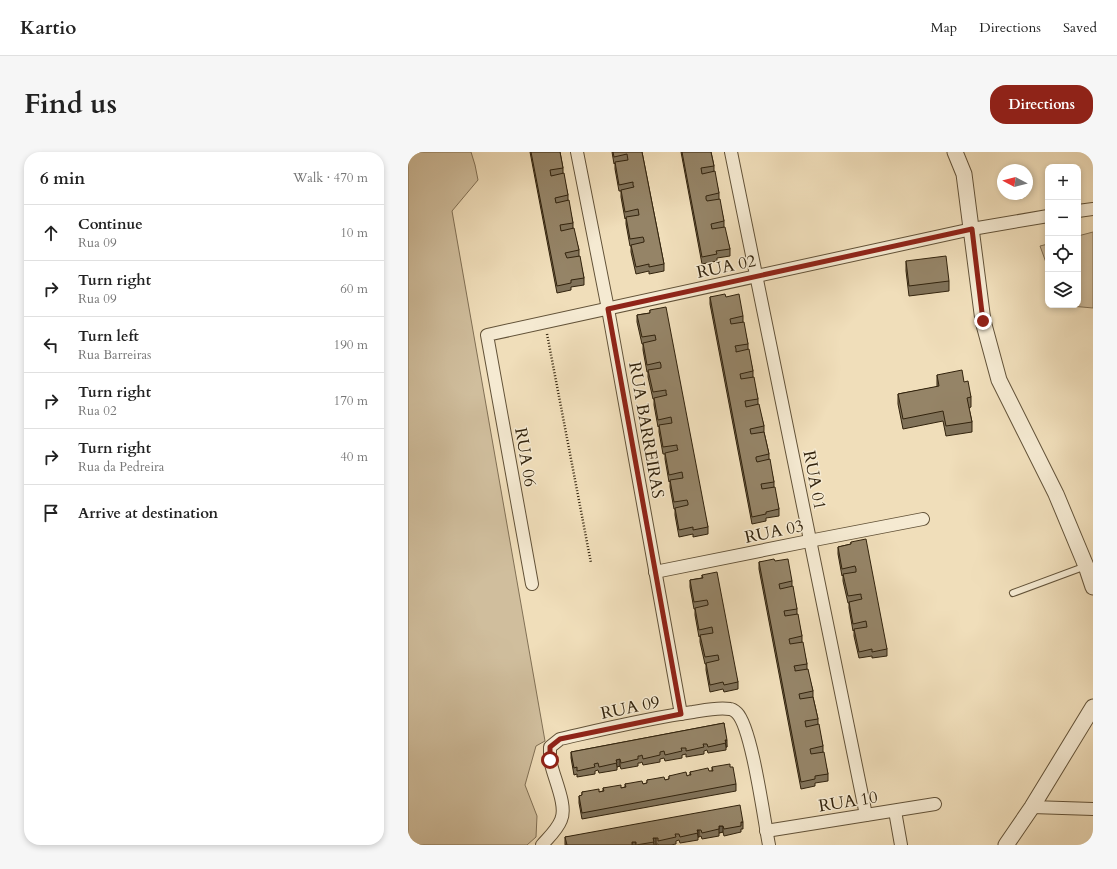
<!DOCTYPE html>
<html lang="en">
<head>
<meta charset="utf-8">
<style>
	:root { --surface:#fff; --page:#f6f6f6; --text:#222; --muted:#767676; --line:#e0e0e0; --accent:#8f2418 }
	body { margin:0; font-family:Cardo,serif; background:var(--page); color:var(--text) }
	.controls { position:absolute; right:12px; top:12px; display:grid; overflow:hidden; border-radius:8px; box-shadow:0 2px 6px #0003 }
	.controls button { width:36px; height:36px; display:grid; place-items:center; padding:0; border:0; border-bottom:1px solid var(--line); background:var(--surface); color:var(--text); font:20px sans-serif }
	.compass { position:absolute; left:589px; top:12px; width:36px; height:36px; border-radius:50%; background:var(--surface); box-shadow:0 2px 6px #0003; rotate:277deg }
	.stop { position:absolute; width:12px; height:12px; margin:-9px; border:3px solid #8f2418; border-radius:50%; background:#fff }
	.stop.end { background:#8f2418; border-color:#fff; box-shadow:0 1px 4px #0008 }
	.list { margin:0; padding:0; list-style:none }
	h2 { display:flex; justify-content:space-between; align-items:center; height:52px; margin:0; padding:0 16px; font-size:17px }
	h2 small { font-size:13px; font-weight:400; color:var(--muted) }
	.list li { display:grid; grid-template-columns:26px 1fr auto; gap:12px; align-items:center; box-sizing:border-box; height:56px; padding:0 16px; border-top:1px solid var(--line) }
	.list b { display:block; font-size:15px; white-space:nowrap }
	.list p { margin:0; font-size:13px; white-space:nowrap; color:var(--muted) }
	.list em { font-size:13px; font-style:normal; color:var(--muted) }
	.icon { flex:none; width:22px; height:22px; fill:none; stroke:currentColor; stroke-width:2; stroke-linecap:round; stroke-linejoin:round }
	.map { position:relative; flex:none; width:685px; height:693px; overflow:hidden; border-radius:16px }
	header { display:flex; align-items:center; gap:24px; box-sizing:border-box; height:56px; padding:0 20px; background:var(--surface); border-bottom:1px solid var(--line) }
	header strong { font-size:19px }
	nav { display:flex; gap:22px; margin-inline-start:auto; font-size:14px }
	.intro { display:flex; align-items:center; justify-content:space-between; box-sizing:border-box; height:96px; padding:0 24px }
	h1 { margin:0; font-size:28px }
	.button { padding:10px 18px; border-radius:16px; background:var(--accent); color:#fff; font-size:14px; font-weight:700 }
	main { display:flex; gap:24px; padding:0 24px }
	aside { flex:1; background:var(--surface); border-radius:16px; box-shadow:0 2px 6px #0003 }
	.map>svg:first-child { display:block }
	.green { fill:#d0be9d; stroke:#817055 }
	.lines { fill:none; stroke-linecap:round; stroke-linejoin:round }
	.service-casing { stroke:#625238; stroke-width:8 }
	.minor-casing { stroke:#625238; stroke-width:14 }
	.tertiary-casing { stroke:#625238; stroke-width:17 }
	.path { stroke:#32230d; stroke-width:2.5; stroke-dasharray:1 2; stroke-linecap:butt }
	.service { stroke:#f5ead2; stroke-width:6 }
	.minor { stroke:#f5ead2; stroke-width:12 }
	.tertiary { stroke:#f5ead2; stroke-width:15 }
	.wall { fill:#807259; stroke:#32230d }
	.shaded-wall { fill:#685c48; stroke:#32230d }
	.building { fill:#958467; stroke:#32230d }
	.route { stroke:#8f2418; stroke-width:5 }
	.labels { text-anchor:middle; stroke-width:3; stroke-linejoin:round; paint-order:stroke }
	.street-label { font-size:17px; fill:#32230d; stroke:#f5ead2 }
</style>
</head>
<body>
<header>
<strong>Kartio</strong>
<nav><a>Map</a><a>Directions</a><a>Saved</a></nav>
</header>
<div class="intro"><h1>Find us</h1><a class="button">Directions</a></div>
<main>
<aside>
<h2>6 min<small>Walk · 470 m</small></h2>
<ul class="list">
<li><svg class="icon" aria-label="ahead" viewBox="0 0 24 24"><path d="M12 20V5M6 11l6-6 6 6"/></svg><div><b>Continue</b><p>Rua 09</p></div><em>10 m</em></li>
<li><svg class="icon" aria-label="right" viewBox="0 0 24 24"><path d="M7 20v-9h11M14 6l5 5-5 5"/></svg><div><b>Turn right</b><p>Rua 09</p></div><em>60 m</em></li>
<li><svg class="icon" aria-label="left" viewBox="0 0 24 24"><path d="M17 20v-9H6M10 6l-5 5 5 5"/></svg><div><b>Turn left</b><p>Rua Barreiras</p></div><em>190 m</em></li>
<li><svg class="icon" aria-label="right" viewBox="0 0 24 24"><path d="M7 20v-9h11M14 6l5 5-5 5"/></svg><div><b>Turn right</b><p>Rua 02</p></div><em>170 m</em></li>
<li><svg class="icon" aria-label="right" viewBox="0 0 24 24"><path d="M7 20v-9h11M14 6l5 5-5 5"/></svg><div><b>Turn right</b><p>Rua da Pedreira</p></div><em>40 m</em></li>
<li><svg class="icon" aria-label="arrive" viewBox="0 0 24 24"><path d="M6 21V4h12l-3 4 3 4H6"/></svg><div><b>Arrive at destination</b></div></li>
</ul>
</aside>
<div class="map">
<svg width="685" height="693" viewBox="0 0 685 693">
	<rect width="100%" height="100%" fill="#f0deba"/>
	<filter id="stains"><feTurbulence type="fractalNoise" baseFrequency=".005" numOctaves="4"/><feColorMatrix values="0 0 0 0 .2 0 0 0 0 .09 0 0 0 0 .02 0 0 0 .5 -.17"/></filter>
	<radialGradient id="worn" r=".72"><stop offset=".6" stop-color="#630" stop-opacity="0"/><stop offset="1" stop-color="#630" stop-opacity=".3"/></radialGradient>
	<g class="green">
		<path d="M0,0H63L67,13L70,28L44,59L137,589L128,594L117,633L129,664L128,685L119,693H0Z"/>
		<path d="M685,80V156L663,154L662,153H670V84Z"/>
		<path d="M640,92V116L632,94Z"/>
	</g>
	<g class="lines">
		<defs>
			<path id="service" d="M605,441L678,414"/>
			<g id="minor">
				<path d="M169,0L200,157L273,562"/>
				<path d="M323,0L458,663"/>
				<path d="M670,59L685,57"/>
				<path d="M247,420L401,389L515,367"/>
				<path d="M124,432L79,183L564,77L640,64"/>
				<path d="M624,655L685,657"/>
				<path d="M487,659L493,693"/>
				<path d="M358,679L527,652"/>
				<path d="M134,693C141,685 149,678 153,668C160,653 144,623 142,607C142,603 142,599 142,595L152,587C196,577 241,566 285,560C297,558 310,555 322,557C324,557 327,559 329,561C344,576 356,668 361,693"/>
			</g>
			<g id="tertiary">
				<path d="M547,0L556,22L575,169L591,228L648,342L678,414L685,435"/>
				<path d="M598,693L624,655L685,555"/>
			</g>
		</defs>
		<use href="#service" class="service-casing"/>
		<use href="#minor" class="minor-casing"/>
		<use href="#tertiary" class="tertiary-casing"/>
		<path class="path" d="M139,182L183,411"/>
		<use href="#service" class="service"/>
		<use href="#minor" class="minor"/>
		<use href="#tertiary" class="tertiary"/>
	</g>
	<g class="wall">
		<path d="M122,0H152L155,16V21L160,43V49L165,71V76L171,98V104L176,126V133L163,135V138L149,141Z"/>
		<path d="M204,0H234L256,112V119L241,122V119L228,122L223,100V94H222L218,72V66L217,67L213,45V39H211L207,17V11L206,12Z"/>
		<path d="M273,0H303L306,14V20L311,41V47L316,69V75L322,97V104L309,106V109L294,112Z"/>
		<path d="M498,109L541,129V139L501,144L498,119Z"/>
		<path d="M302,145H318L335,164V170L340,192V197L345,219V225L350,247V252L356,274V280L361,302V308L366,330V335L371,357V364L358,366V369L344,372L302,152Z"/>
		<path d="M242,158L300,375V382L285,385V382L271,385L267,363V357H266L262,335V329L261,330L257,307V302H255L251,280V274L250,275L246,253V247H245L240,225V220H239L235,198V192H234L229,170V163L242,161Z"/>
		<path d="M529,223L556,230L563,245V255L561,256L564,270V280L538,284L535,269L495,277L490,252V242L529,235Z"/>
		<path d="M443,390L479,497V504L464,506V504L451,506L446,484V478L445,479L441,456V451H440L435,429V423L434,424L430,402V395L443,392Z"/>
		<path d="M367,409L384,429V435L389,457V462L394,484V490L399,512V517L405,539V545L410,567V572L415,594V600L420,622V629L407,631V634L393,637L351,417V410Z"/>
		<path d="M294,423L330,530V537L316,540L315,537L302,540L298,518V512H297L292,490V484L291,485L287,463V457H286L282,435V428L294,426Z"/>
		<path d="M316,571L319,595H318V598L300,601L299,598L296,599V602L278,605V602L274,603V606L257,609L256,606L252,607V610L235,613L234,610L232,611H230V614L213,617L212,614L209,615V618L191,621L190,618L187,619V622L169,625V622L166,623L163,606V600Z"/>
		<path d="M304,615L328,632V639L174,667L171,651V644H174V640H191L195,639V636H213L217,635V632H235L239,631V628H257L261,627V624H279L282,623V620L304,619Z"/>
		<path d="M335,670V677H333V680L316,684L315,680L311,681V684L294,687L293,684L291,685H290V688L272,691L271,688L268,689V692L263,693H250V692L246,693H157V685Z"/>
	</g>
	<g class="shaded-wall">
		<path d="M317,588H319V595H318Z"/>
		<path d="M212,607V614L209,615L208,608Z"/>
		<path d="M311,674H315V680L311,681Z"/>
		<path d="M289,678H291V685H290Z"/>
		<path d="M245,686H248V693H246Z"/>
		<rect x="224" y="690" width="4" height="3"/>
	</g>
	<g class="building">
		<path d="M123,0H152L155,16L142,18L143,24L156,21L160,43L147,46L148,51L161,48L165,71L152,73L153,79L166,76L171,98L157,101L159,106L172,104L176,126L163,128V131L149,134Z"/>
		<path d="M205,0H234L256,112L241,115V112L228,115L223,93L236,90V88L235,85L222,87L218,65L231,63L230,57L217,60L213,38L226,35L225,33V30L211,33L207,10L220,8L219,2L206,5Z"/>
		<path d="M274,0H303L306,14L293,16L294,22L307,19L311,41L298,44V47L299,49L312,47L316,69L303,72L304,77L317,75L322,97L308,99L309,102L294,105Z"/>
		<path d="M538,104L541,129L501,134L498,109Z"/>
		<path d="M317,142L318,145L331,142L335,164L322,167L323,172L336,170L340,192L327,194L328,197V200L341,197L345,219L332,222L333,227L346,225L350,247L337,249L338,255L351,252L356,274L342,277L343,282L356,280L361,302L348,305V307L349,310L362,307L366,330L353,332L354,337L367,335L371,357L358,360V362L344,365L302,145Z"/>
		<path d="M258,155L300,375L285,378V375L271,378L267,356L280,353V351L279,348L266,350L262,328L275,326L274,320L261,323L257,301L270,298L269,295V293L255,295L251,273L264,271L263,265L250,268L246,246L259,243L258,241V238L245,240L240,218L253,216V213L252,210L239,213L235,191L248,188L247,183L234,185L229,163L242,161V158Z"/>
		<path d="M554,218L556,230L560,229L563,245L559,246L564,270L538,274L535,259L495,267L490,242L531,234L529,223Z"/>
		<path d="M458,387L479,497L464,500V497L451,500L446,477L459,475L458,469L445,472L441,450L454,447L453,444V442L440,444L435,422L448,420V417L447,414L434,417L430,395L443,392V390Z"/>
		<path d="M366,407L367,409L380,407L384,429L371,432L372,437L385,434L389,457L376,459L377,464L390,462L394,484L381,487L382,492L395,490L399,512L386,514L387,517V519L400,517L405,539L391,542L392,547L405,545L410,567L397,569L398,575L411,572L415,594L402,597L403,602L416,600L420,622L407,624V627L393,630L351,410Z"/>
		<path d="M309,420L330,530L316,533L315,530L302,533L298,511L311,508L310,503L297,505L292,483L305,481L304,475L291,478L287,456L300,453V451L299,448L286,450L282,428L295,426L294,423Z"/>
		<path d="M316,571L319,588H317L318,591L300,595L299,592H295L296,595L278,599V596H273L274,599L257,603L256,599L252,600V603L235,607L234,603L232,604H230V607L213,611L212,607L208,608L209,611L191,615L190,611L186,612L187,615L169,619V615L166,616L163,600Z"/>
		<path d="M322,612V615H325L328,632L174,661L171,644L174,643V640L191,637V640L196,639L195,636L213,633V636L218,635L217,632L234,629L235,632L239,631V628L256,625L257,628L261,627V624L278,620L279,624L281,623H283L282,620L300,616L301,619H305L304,615Z"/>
		<path d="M332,653L335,670H333V674L316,677L315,674H311V677L294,681L293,678H289L290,681L272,685L271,682H267L268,685L250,689V686H245L246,690L228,693V690H224V693H159L157,685Z"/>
	</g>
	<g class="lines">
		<path class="route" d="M142,608V595L152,587L273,562L200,157L564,77L575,169"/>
	</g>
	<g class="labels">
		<g class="street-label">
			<text transform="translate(318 114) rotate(-12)" y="6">RUA 02</text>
			<text transform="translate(239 278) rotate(80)" y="6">RUA BARREIRAS</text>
			<text transform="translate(118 305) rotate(80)" y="6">RUA 06</text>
			<text transform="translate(407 328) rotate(79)" y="6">RUA 01</text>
			<text transform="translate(366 379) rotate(-12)" y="6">RUA 03</text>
			<text transform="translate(222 555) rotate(-12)" y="6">RUA 09</text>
			<text transform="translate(440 649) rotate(-9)" y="6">RUA 10</text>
		</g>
	</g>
	<rect width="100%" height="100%" filter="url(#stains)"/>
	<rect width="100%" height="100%" fill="url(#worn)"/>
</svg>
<div class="controls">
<button>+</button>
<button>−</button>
<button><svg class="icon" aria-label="locate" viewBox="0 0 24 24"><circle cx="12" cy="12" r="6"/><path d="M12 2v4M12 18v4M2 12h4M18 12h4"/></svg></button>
<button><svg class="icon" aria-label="layers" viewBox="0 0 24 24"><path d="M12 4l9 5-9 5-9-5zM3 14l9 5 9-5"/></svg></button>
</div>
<svg class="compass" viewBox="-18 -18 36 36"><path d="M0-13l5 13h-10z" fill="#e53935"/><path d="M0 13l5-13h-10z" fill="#767676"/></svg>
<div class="stop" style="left:142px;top:608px"></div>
<div class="stop end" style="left:575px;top:169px"></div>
</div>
</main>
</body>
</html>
